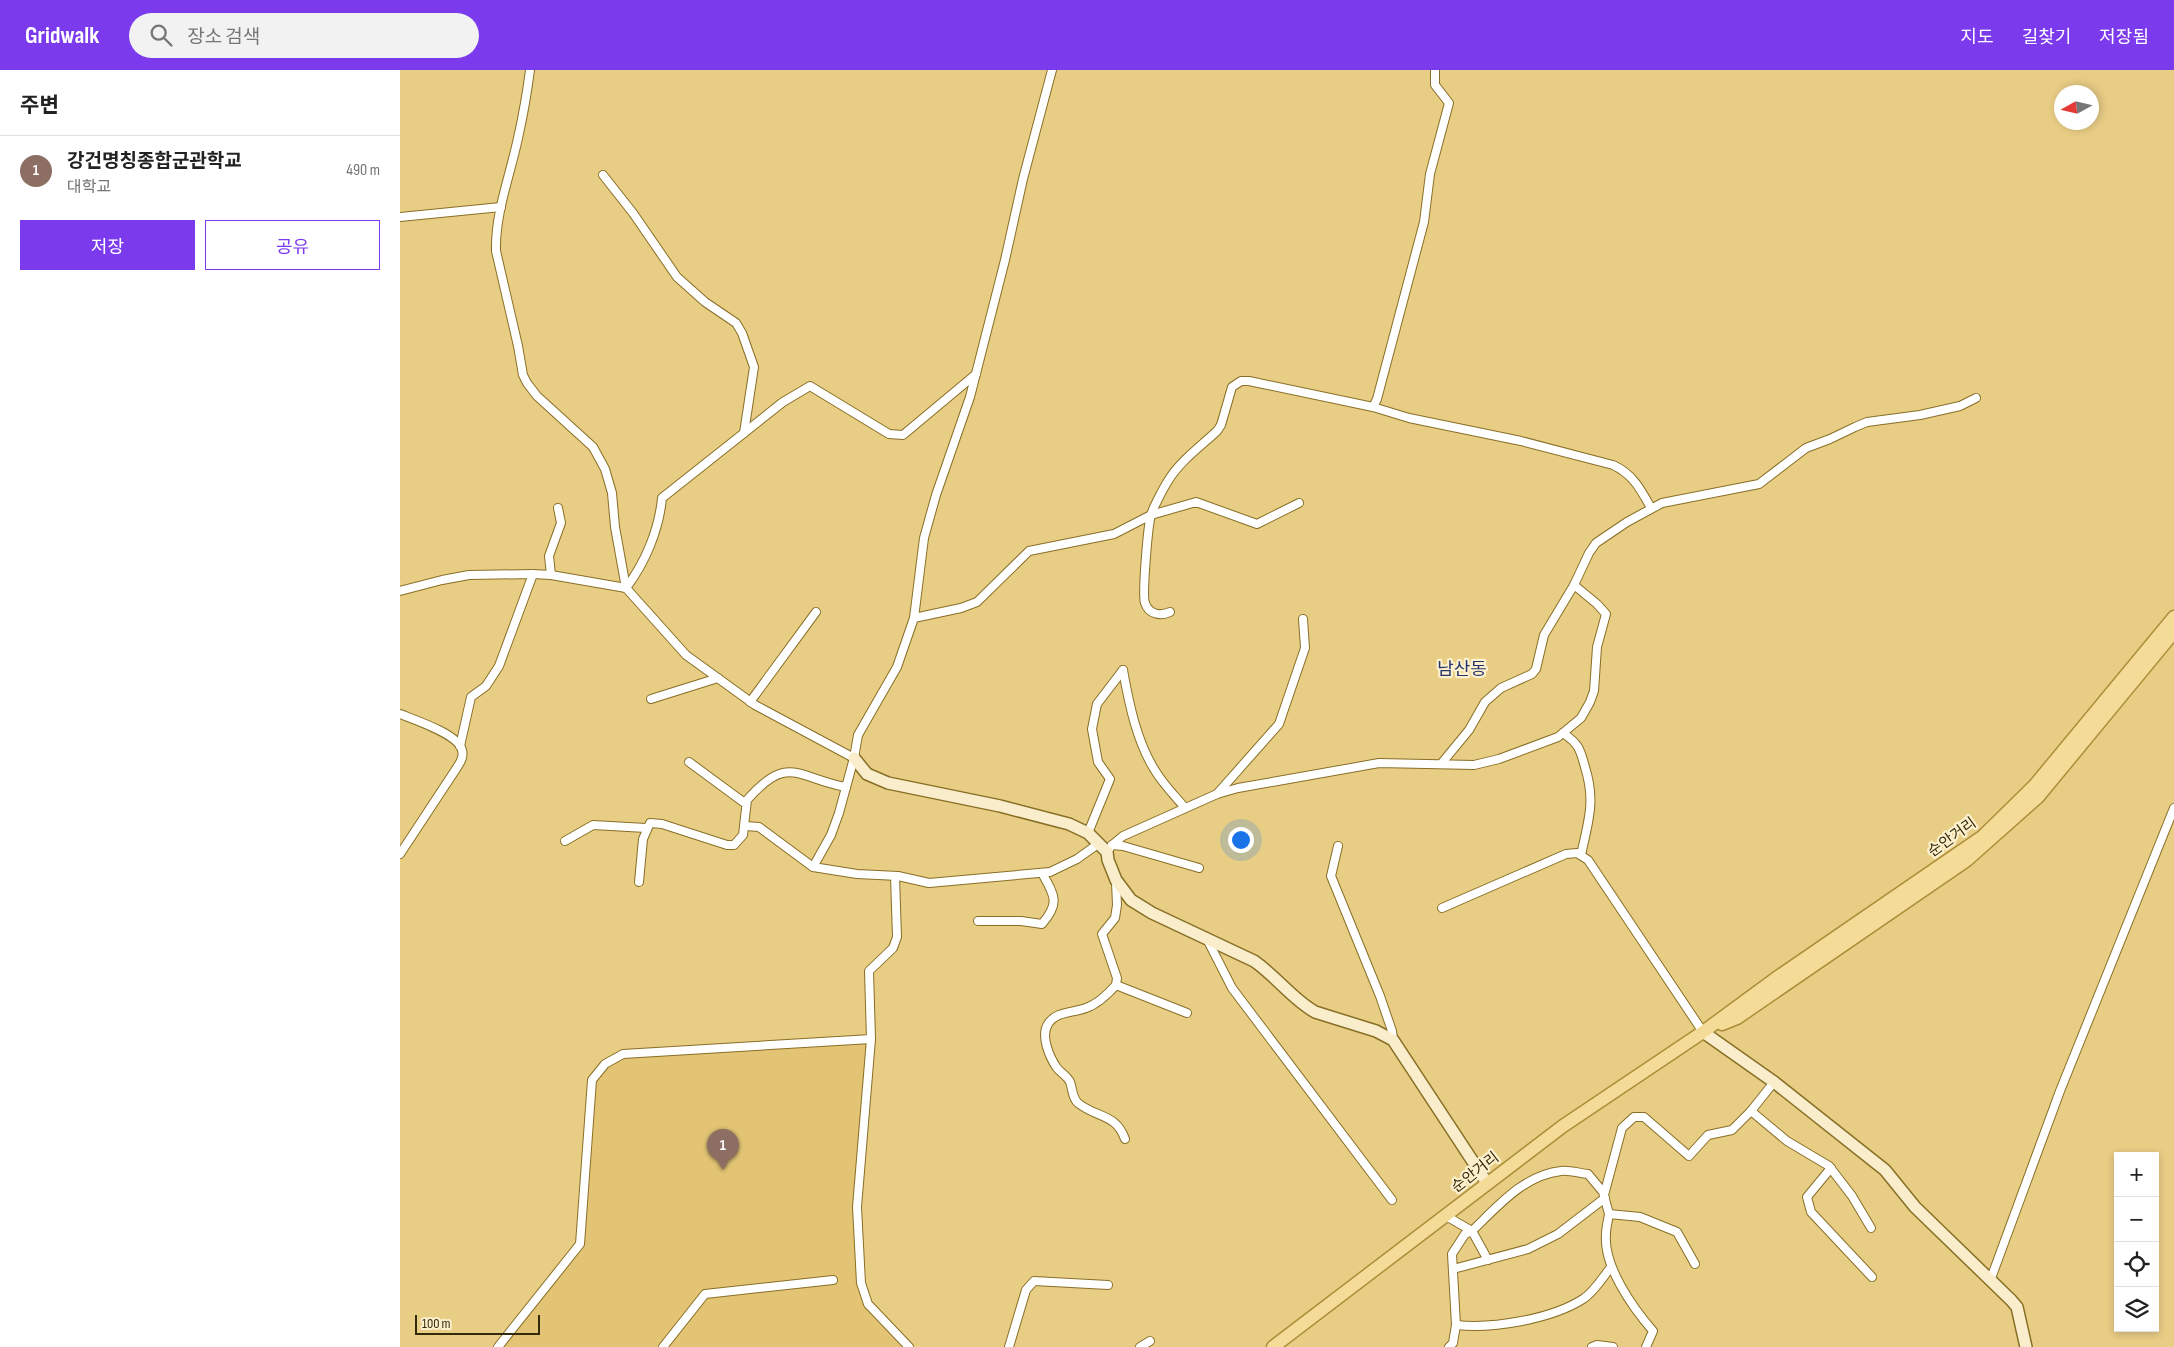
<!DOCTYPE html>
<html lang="ko">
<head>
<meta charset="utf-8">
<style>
	:root { --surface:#fff; --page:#f2f2f2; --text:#222; --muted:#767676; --line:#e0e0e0; --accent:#7c3aed }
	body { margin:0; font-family:"Sofia Sans Condensed","Noto Sans KR",sans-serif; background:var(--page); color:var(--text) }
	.controls { position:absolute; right:15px; bottom:15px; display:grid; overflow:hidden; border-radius:0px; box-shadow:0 2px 8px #0003 }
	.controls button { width:45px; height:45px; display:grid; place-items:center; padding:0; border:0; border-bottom:1px solid var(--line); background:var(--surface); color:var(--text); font:25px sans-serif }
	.compass { position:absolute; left:1654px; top:15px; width:45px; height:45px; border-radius:50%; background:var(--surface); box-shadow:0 2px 8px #0003; rotate:262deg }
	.scale { position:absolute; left:15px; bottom:12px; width:125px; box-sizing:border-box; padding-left:5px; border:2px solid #34290b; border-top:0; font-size:14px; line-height:18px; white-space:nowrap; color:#34290b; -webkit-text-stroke:4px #fdf0cd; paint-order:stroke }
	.you { position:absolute; left:840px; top:769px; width:18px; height:18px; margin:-12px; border:4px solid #fff; border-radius:50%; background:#1a73e8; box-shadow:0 0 0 8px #1a73e833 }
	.badge { display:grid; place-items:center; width:32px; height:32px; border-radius:50%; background:var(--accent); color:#fff; font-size:16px; font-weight:700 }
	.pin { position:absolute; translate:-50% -41px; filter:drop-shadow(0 1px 2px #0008) }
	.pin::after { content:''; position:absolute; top:26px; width:18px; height:15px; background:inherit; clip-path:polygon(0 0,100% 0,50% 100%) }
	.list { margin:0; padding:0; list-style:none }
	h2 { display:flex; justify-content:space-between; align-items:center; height:65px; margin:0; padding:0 20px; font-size:21px }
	h2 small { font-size:16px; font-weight:400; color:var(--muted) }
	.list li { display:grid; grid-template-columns:32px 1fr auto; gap:15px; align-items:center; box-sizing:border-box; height:70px; padding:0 20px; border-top:1px solid var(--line) }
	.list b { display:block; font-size:19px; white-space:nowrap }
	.list p { margin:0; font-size:16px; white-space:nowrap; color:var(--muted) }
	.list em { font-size:16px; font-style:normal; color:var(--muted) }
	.actions { display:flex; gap:10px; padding:15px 20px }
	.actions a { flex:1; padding:11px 0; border:1px solid var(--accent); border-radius:0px; text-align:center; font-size:18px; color:var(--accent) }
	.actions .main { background:var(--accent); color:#fff }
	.icon { flex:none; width:28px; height:28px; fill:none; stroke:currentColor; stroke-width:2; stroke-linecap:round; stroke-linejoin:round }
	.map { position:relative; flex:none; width:1774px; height:1277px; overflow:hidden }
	header { display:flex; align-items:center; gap:30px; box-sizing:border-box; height:70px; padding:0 25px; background:var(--accent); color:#fff }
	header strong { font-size:24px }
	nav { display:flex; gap:28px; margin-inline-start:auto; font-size:18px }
	.search { width:350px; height:45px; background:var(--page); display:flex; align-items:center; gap:12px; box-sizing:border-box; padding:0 18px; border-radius:28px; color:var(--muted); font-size:19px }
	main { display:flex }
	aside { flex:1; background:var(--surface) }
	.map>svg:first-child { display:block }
	.built { fill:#e2c474 }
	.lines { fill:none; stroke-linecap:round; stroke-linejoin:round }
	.street-casing { stroke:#886f26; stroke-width:10 }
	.secondary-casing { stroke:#886f26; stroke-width:14 }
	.primary-casing { stroke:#ac8e3a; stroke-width:15 }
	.street { stroke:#fff; stroke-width:8 }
	.secondary { stroke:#f9edcb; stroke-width:11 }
	.primary { stroke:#f4dc98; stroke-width:12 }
	.labels { text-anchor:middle; stroke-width:4.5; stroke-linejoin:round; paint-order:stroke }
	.street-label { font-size:15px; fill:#34290b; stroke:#fdf0cd }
	.quarter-label { font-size:18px; fill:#24336b; stroke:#fdf0cd }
</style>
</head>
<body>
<header>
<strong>Gridwalk</strong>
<div class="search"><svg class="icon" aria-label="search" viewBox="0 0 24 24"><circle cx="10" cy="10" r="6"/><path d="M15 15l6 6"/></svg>장소 검색</div>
<nav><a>지도</a><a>길찾기</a><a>저장됨</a></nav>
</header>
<main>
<aside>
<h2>주변<small></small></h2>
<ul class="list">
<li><span class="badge" style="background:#8d6e63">1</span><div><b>강건명칭종합군관학교</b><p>대학교</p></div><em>490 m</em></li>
</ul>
<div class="actions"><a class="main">저장</a><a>공유</a></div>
</aside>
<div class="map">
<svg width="1774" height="1277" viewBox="0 0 1774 1277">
	<rect width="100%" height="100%" fill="#e8cd85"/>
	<path class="built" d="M471,969L457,1137L463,1223L509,1277H98L180,1174L192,1010L205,994L224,984Z"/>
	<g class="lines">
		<defs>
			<g id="street">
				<path d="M130,0C127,23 123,46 118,68C110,106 95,143 96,181L118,276L123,305L127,313L137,326L193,377L205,399L212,423L215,457L226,518"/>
				<path d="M203,105L233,143L277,207L305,232L336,253L342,263L354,297L344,363"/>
				<path d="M0,147L101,137"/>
				<path d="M973,337L977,329L1024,152L1030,104L1049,33L1035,15V0"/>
				<path d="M151,505L149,486L161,453L158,438"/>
				<path d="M226,518C245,493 259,460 262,428L383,332L410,316L489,364L503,365L576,304"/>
				<path d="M0,521L42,510L69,505L133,504L151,505L226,518L286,585L355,635L454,688"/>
				<path d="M770,542C761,546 749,545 745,533C742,524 748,455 751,445C753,438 764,417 768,411C779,392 801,376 817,361L821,355L832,317L841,311H849L973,337L1009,348L1121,371L1213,395C1233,404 1241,420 1251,438"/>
				<path d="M514,548L561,538L577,532L629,481L714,464L751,445L796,432L857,454L899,433"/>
				<path d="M723,600C729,634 737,673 756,702C764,715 775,726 785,738"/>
				<path d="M251,629L318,608"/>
				<path d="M350,632L416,542"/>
				<path d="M0,644C15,650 58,664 62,680C64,687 60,693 56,699L0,784"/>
				<path d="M1163,663C1179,674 1180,679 1185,697C1196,732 1188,752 1181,785"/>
				<path d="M60,676L71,627L86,616L99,596L133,504"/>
				<path d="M289,692L346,734"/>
				<path d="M1041,694L1069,660L1085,632L1101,618L1132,604L1136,599L1144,565L1174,515L1189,483L1196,473L1227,452L1262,433L1359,414L1406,378L1430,369L1455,357L1467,352L1520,345L1560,336L1576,328"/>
				<path d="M817,724L879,654L905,578L903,549"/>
				<path d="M345,756L359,757L413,797L457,804L498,806L529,813L650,802L677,789L698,774"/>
				<path d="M688,763L710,709L698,692L692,659L697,634L723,600"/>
				<path d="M165,771L193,755L246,758"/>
				<path d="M712,775L723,776L799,798"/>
				<path d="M938,776L931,806L980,926L992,961L993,970"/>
				<path d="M707,782L712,775L723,766L817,724L838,718L979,693L1074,695L1099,689L1158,667L1181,648L1190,632L1194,621L1197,577L1206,544L1197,534L1174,515"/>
				<path d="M413,797L431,765L439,743L454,688L458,665L497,597L514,548L524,468L536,425L570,327L605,190L623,109L652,0"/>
				<path d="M239,812L243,769L250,753L262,754L327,775H334L343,765L347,730C389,682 398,709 446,717"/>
				<path d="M716,812L717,835L715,848L702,864L717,908L716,915C708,924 698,934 686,938C673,943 656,941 648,954C640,966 650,988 657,998C661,1003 667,1006 670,1012C673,1020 672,1028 678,1033C696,1048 716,1043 725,1069"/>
				<path d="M1042,838L1166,784L1177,783L1188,790L1303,962"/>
				<path d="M578,851H621L642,854C660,833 655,826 642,803"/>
				<path d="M807,869L832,918L992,1130"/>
				<path d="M716,915L787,943"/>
				<path d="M471,969L457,1137L461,1213L468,1234L509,1277"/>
				<path d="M1374,1012L1351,1041L1387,1071L1429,1096L1452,1126L1471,1158"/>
				<path d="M1431,1098L1407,1127L1411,1142L1472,1207"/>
				<path d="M1204,1125L1222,1058L1234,1047H1244L1289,1086L1308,1065L1332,1060L1351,1041"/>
				<path d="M1046,1146L1072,1161L1088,1190"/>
				<path d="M1053,1199L1128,1179L1158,1164L1205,1128"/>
				<path d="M1590,1211L1660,1021L1774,738"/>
				<path d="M1056,1255C1093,1259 1152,1249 1183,1229C1194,1222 1203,1207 1211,1197"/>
				<path d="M98,1277L180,1174L192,1010L205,994L223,984L471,969L469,901L493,878L497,867L495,806"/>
				<path d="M263,1277L305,1224L433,1210"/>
				<path d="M609,1277L626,1220L634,1211L708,1215"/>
				<path d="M740,1277L750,1271"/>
				<path d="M1049,1277L1053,1273L1056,1255L1052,1184L1065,1164L1072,1161C1098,1136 1124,1105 1161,1101C1169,1100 1179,1103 1188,1104L1203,1122L1209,1144"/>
				<path d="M1192,1277L1197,1275L1213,1277"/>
				<path d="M1246,1277L1253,1261C1233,1238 1203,1196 1206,1164C1206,1157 1208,1151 1209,1144L1240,1147L1277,1162L1295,1194"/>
			</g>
			<g id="secondary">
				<path d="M454,688L467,704L488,713L600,736L669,754L688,763L707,782L708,790L716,810L731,830L752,843L854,891C876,906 892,929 915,942L976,961L993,970L1087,1113"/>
				<path d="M1303,962L1374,1012L1485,1100L1515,1137L1611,1230L1617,1237L1626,1277"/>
			</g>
			<g id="primary">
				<path d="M1322,954L1337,948L1567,790L1638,727L1774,562"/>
				<path d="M873,1277L1163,1056L1303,962L1375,909L1582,767L1635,715L1774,547"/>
			</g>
		</defs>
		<use href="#street" class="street-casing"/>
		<use href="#secondary" class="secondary-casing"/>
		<use href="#primary" class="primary-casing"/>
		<use href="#street" class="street"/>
		<use href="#secondary" class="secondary"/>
		<use href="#primary" class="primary"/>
	</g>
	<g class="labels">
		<g class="street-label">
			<text transform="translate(1552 767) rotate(-36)" y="5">순안거리</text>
			<text transform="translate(1075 1102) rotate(-38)" y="5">순안거리</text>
		</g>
		<g class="quarter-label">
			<text x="1062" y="605">남산동</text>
		</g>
	</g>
</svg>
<div class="controls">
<button>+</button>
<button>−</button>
<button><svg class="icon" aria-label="locate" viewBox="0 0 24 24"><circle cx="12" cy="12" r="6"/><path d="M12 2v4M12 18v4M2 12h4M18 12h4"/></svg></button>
<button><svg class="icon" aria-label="layers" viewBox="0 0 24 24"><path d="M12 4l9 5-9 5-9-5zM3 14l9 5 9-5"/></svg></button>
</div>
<svg class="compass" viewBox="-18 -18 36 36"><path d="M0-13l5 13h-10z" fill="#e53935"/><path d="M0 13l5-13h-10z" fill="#767676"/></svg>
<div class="scale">100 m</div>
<div class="you"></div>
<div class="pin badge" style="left:323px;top:1100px;background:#8d6e63">1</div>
</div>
</main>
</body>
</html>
